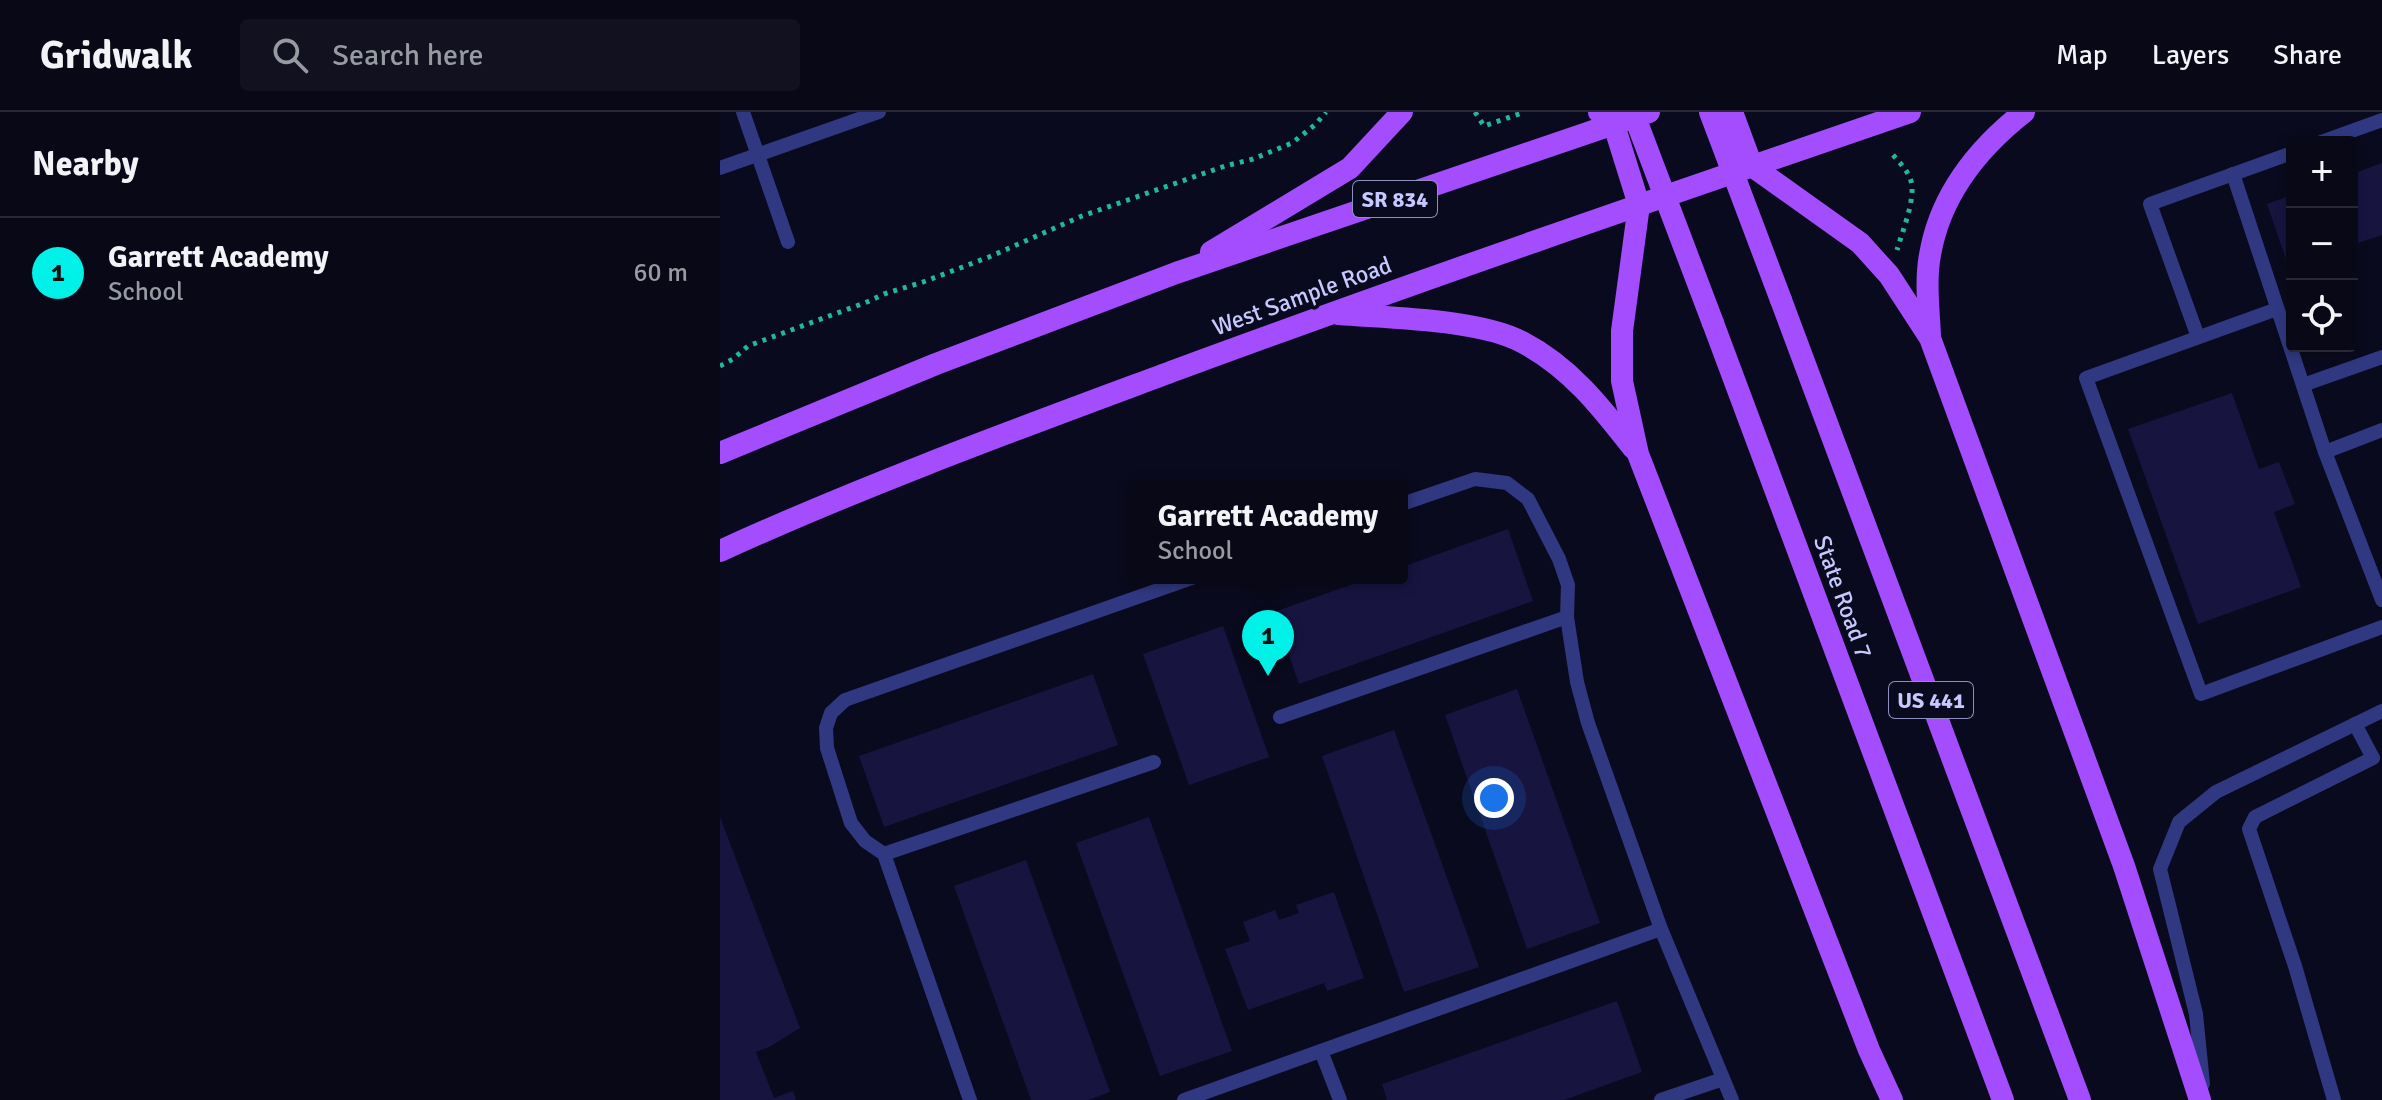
<!DOCTYPE html>
<html lang="en">
<head>
<meta charset="utf-8">
<style>
	:root { --surface:#080816; --page:#11111f; --text:#f1f3f6; --muted:#989aa1; --line:#292935; --accent:#00f1e8 }
	body { margin:0; font-family:Signika,sans-serif; background:var(--page); color:var(--text) }
	.controls { position:absolute; right:24px; top:24px; display:grid; overflow:hidden; border-radius:8px; box-shadow:0 4px 12px #0003 }
	.controls button { width:72px; height:72px; display:grid; place-items:center; padding:0; border:0; border-bottom:2px solid var(--line); background:var(--surface); color:var(--text); font:40px sans-serif }
	.you { position:absolute; left:774px; top:686px; width:28px; height:28px; margin:-20px; border:6px solid #fff; border-radius:50%; background:#1a73e8; box-shadow:0 0 0 12px #1a73e833 }
	.badge { display:grid; place-items:center; width:52px; height:52px; border-radius:50%; background:var(--accent); color:#111; font-size:26px; font-weight:700 }
	.pin { position:absolute; translate:-50% -66px; filter:drop-shadow(0 2px 4px #0008) }
	.pin::after { content:''; position:absolute; top:42px; width:28px; height:24px; background:inherit; clip-path:polygon(0 0,100% 0,50% 100%) }
	.popup { position:absolute; left:408px; top:368px; width:280px; height:104px; box-sizing:border-box; display:grid; place-content:center; border-radius:8px; background:var(--surface); filter:drop-shadow(0 2px 6px #0005); font-size:26px; white-space:nowrap; color:var(--muted) }
	.popup b { font-size:30px; color:var(--text) }
	.popup::after { content:''; position:absolute; left:50%; top:100%; margin-left:-16px; border:16px solid transparent; border-top-color:var(--surface) }
	.list { margin:0; padding:0; list-style:none }
	h2 { display:flex; justify-content:space-between; align-items:center; height:104px; margin:0; padding:0 32px; font-size:34px }
	h2 small { font-size:26px; font-weight:400; color:var(--muted) }
	.list li { display:grid; grid-template-columns:52px 1fr auto; gap:24px; align-items:center; box-sizing:border-box; height:112px; padding:0 32px; border-top:2px solid var(--line) }
	.list b { display:block; font-size:30px; white-space:nowrap }
	.list p { margin:0; font-size:26px; white-space:nowrap; color:var(--muted) }
	.list em { font-size:26px; font-style:normal; color:var(--muted) }
	.icon { flex:none; width:44px; height:44px; fill:none; stroke:currentColor; stroke-width:2; stroke-linecap:round; stroke-linejoin:round }
	.map { position:relative; flex:none; width:1662px; height:988px; overflow:hidden }
	header { display:flex; align-items:center; gap:48px; box-sizing:border-box; height:112px; padding:0 40px; background:var(--surface); border-bottom:2px solid var(--line) }
	header strong { font-size:38px }
	nav { display:flex; gap:44px; margin-inline-start:auto; font-size:28px }
	.search { width:560px; height:72px; background:var(--page); display:flex; align-items:center; gap:20px; box-sizing:border-box; padding:0 28px; border-radius:8px; color:var(--muted); font-size:30px }
	main { display:flex }
	aside { flex:1; background:var(--surface) }
	.map>svg:first-child { display:block }
	.building { fill:#171440 }
	.lines { fill:none; stroke-linecap:round; stroke-linejoin:round }
	.path { stroke:#21b89a; stroke-width:5; stroke-dasharray:4 6; stroke-linecap:butt }
	.service { stroke:#303882; stroke-width:14 }
	.primary { stroke:#a44dff; stroke-width:22 }
	.primary-bridge { stroke:#a44dff; stroke-width:22 }
	.labels { text-anchor:middle; stroke-width:8; stroke-linejoin:round; paint-order:stroke }
	.shield { fill:#0a0a1e; stroke:#8e8fbc; stroke-width:2 }
	.shield-label { font-size:22px; font-weight:bold; fill:#c6c8ff }
	.street-label { font-size:24px; fill:#c6c8ff; stroke:#0a0a1e }
</style>
</head>
<body>
<header>
<strong>Gridwalk</strong>
<div class="search"><svg class="icon" aria-label="search" viewBox="0 0 24 24"><circle cx="10" cy="10" r="6"/><path d="M15 15l6 6"/></svg>Search here</div>
<nav><a>Map</a><a>Layers</a><a>Share</a></nav>
</header>
<main>
<aside>
<h2>Nearby<small></small></h2>
<ul class="list">
<li><span class="badge">1</span><div><b>Garrett Academy</b><p>School</p></div><em>60 m</em></li>
</ul>
</aside>
<div class="map">
<svg width="1662" height="988" viewBox="0 0 1662 988">
	<rect width="100%" height="100%" fill="#0a0a1e"/>
	<g class="building">
		<path d="M1662,51V123L1632,133V62Z"/>
		<path d="M1572,83V155L1569,156L1547,92Z"/>
		<path d="M1512,281L1539,357L1559,350L1575,392L1554,400L1581,475L1478,512L1408,317Z"/>
		<path d="M788,417L813,489L579,572L554,500L650,466H682V455Z"/>
		<path d="M503,514L549,645L469,673L423,542Z"/>
		<path d="M373,562L398,633L164,715L139,644Z"/>
		<path d="M797,577L880,811L807,837L725,603Z"/>
		<path d="M674,618L759,855L684,880L602,644Z"/>
		<path d="M0,705L80,916L49,935L36,940L54,986L73,979L76,988H0Z"/>
		<path d="M429,705L512,939L440,964L356,731Z"/>
		<path d="M306,748L390,980L368,988H311L234,774Z"/>
		<path d="M614,780L644,866L607,879L604,871L528,898L505,837L530,829L523,810L555,798L559,808L579,801L576,793Z"/>
		<path d="M897,889L922,960L844,988H667L662,972Z"/>
	</g>
	<g class="lines">
		<g class="path">
			<path d="M755,0L764,14L805,0"/>
			<path d="M1173,43C1180,51 1188,59 1191,69C1196,87 1182,120 1177,138"/>
			<path d="M0,254L13,247L28,234L147,190L164,182L203,170L269,145L362,104L505,54L533,47L572,31L596,12L606,0"/>
		</g>
		<g class="service">
			<path d="M23,0L68,130"/>
			<path d="M1601,30L1662,8"/>
			<path d="M0,56L159,0"/>
			<path d="M1513,62L1605,340L1662,488"/>
			<path d="M1557,197L1366,266L1481,582L1662,515"/>
			<path d="M1478,225L1430,92L1572,41"/>
			<path d="M1583,273L1662,245"/>
			<path d="M1605,340L1662,318"/>
			<path d="M682,392L755,367L787,371L808,387L839,447L848,473L847,505L857,570L868,611L941,817L1012,988"/>
			<path d="M560,605L847,505"/>
			<path d="M164,742L434,650"/>
			<path d="M601,939L620,988"/>
			<path d="M1483,972L1476,902L1440,757L1459,710L1496,680L1662,599"/>
			<path d="M250,988L164,742L145,729L131,711L107,636L106,616L111,601L125,588L472,466"/>
			<path d="M464,988L941,817"/>
			<path d="M941,988L1003,967"/>
			<path d="M1614,988L1575,854L1529,717L1535,705L1653,646L1635,612"/>
		</g>
		<g class="primary">
			<path d="M879,0L894,13L919,93L902,219V269L918,342L1149,938L1172,988"/>
			<path d="M1012,0L1032,54L1140,131L1169,163L1210,226L1404,754L1480,988"/>
			<path d="M491,140L630,56L682,0"/>
			<path d="M1061,188L1360,988"/>
			<path d="M619,202C670,206 759,207 802,230C850,255 881,295 913,336"/>
			<path d="M993,211L1283,988"/>
			<path d="M1210,225C1209,199 1205,169 1210,143C1220,83 1257,37 1304,0"/>
			<path d="M0,341L216,252L456,161L929,0"/>
			<path d="M0,439C149,371 303,315 456,258C700,168 945,84 1190,0"/>
		</g>
		<g class="primary-bridge">
			<path d="M913,0L993,211"/>
			<path d="M990,0L1061,188"/>
		</g>
	</g>
	<g class="labels">
		<g class="shield">
			<rect x="633" y="69" width="84" height="36" rx="6"/>
			<rect x="1169" y="570" width="84" height="36" rx="6"/>
		</g>
		<g class="shield-label">
			<text x="675" y="95">SR 834</text>
			<text x="1211" y="596">US 441</text>
		</g>
		<g class="street-label">
			<text transform="translate(582 184) rotate(-20)" y="8">West Sample Road</text>
			<text transform="translate(1123 485) rotate(70)" y="8">State Road 7</text>
		</g>
	</g>
</svg>
<div class="controls">
<button>+</button>
<button>−</button>
<button><svg class="icon" aria-label="locate" viewBox="0 0 24 24"><circle cx="12" cy="12" r="6"/><path d="M12 2v4M12 18v4M2 12h4M18 12h4"/></svg></button>
</div>
<div class="you"></div>
<div class="pin badge" style="left:548px;top:564px">1</div>
<div class="popup"><b>Garrett Academy</b>School</div>
</div>
</main>
</body>
</html>
